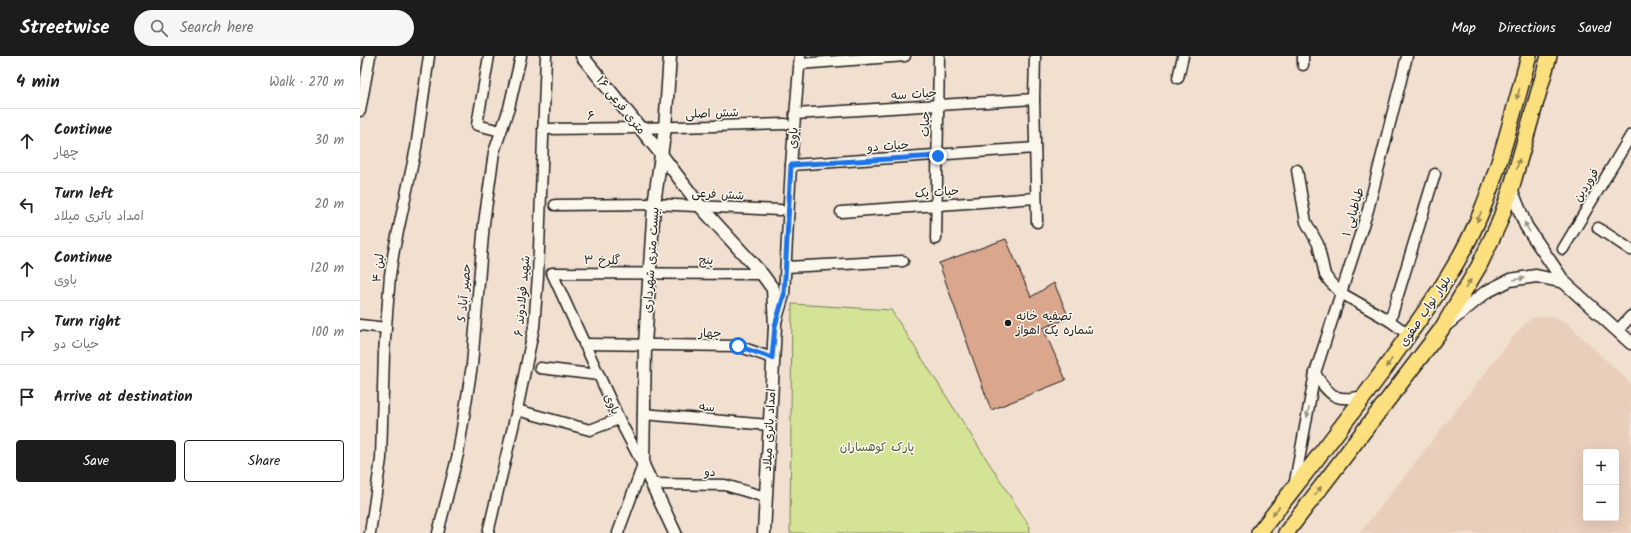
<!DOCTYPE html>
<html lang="en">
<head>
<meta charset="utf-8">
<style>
	:root { --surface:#fff; --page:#f6f6f6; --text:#222; --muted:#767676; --line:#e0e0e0; --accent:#1c1c1c }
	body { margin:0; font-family:Kalam,"Playpen Sans Arabic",sans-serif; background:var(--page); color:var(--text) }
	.controls { position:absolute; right:12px; bottom:12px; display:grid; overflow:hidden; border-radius:4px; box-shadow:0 4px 16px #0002 }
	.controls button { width:36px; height:36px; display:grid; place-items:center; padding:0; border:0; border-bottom:1px solid var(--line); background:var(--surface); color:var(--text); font:20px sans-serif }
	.stop { position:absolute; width:12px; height:12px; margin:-9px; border:3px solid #1a73e8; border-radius:50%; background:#fff }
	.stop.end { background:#1a73e8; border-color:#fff; box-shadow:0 1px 4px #0008 }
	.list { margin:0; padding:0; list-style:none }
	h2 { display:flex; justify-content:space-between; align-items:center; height:52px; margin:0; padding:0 16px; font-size:17px }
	h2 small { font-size:13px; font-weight:400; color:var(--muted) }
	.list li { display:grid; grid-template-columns:26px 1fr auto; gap:12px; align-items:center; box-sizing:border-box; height:64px; padding:0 16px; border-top:1px solid var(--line) }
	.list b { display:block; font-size:15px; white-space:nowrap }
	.list p { margin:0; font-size:13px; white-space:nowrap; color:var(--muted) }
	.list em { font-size:13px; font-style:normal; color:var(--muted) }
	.actions { display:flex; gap:8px; padding:12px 16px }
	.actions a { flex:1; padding:9px 0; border:1px solid var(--accent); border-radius:4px; text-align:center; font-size:14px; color:var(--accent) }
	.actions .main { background:var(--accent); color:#fff }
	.icon { flex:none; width:22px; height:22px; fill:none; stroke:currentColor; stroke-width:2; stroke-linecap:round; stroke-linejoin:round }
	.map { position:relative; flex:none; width:1271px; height:477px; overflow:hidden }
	header { display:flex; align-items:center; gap:24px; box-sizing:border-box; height:56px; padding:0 20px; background:var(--accent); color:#fff }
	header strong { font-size:19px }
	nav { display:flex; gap:22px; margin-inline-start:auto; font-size:14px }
	.search { width:280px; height:36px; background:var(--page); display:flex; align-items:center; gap:10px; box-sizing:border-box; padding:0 14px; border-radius:22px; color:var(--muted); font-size:15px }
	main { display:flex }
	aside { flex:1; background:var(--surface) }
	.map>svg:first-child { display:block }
	.built { fill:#eacebc; fill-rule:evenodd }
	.green { fill:#d5e396; stroke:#788059 }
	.building { fill:#daa78d; stroke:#1c1c1c }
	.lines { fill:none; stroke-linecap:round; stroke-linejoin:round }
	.minor-casing { stroke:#1c1c1c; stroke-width:13 }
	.tertiary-casing { stroke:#1c1c1c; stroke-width:15 }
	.primary-casing { stroke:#1c1c1c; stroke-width:18 }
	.minor { stroke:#fbf7ec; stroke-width:10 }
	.tertiary { stroke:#fbf7ec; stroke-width:12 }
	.primary { stroke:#fce080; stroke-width:15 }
	.oneway { fill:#978853 }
	.oneway2 { fill:#97948e }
	.route { stroke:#1a73e8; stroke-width:5 }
	.poi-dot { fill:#1c1c1c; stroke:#fbf7ec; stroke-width:1.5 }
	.labels { text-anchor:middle; stroke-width:3; stroke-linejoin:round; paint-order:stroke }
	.street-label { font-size:12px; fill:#1c1c1c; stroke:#fbf7ec }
	.poi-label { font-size:12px; fill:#1c1c1c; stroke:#fbf7ec; text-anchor:start }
	.park-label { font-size:12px; fill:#545841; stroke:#fbf7ec }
</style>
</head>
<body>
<header>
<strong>Streetwise</strong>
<div class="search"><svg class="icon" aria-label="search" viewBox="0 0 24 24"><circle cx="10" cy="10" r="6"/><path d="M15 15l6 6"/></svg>Search here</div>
<nav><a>Map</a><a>Directions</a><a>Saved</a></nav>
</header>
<main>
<aside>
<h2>4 min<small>Walk · 270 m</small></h2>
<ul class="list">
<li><svg class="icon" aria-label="ahead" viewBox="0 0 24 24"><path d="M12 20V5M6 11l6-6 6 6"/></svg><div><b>Continue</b><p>چهار</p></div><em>30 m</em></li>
<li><svg class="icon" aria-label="left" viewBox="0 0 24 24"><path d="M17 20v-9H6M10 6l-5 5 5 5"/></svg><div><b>Turn left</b><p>امداد باتری میلاد</p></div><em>20 m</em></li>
<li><svg class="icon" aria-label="ahead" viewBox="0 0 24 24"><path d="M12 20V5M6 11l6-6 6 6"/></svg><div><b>Continue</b><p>باوی</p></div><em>120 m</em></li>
<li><svg class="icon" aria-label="right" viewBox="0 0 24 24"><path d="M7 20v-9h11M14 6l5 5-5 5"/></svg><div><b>Turn right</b><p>حیات دو</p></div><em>100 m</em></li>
<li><svg class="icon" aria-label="arrive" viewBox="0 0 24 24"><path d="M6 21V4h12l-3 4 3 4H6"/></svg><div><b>Arrive at destination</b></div></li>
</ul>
<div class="actions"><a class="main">Save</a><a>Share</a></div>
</aside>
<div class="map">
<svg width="1271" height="477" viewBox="0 0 1271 477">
	<rect width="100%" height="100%" fill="#f1dfd0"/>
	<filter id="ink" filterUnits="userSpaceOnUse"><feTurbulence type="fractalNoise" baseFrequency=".025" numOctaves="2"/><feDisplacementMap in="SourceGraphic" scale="8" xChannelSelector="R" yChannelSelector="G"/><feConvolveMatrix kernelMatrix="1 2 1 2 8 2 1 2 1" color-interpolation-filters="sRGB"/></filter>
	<g filter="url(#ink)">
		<path class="built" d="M1190,260L1207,267L1271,328V477H1000L1158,275L1172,262ZM1226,396H1256V462H1226Z"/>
		<path class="green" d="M432,248L531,254L670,471L669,477H430Z"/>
		<path class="building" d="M646,183L671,241L694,227L709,262L683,272L706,324L631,354L579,207Z"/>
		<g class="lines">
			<defs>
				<g id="minor">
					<path d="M129,0L117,69L141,75"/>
					<path d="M675,0L674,43L677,166"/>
					<path d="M439,8L545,0"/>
					<path d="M943,9V0"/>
					<path d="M818,22L823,0"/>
					<path d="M0,55L10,0"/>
					<path d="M435,58L674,43"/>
					<path d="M183,73L280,72L425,68"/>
					<path d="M431,109L675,92"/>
					<path d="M937,114L946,166L958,188L965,219L970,226L981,237L1030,265"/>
					<path d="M195,149L294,148L420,154"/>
					<path d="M481,156L676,142"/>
					<path d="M1238,172L1271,194"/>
					<path d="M576,183L579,0"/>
					<path d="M1203,193L1271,79"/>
					<path d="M426,211L543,205"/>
					<path d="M416,266L424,239L431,109L440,0"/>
					<path d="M0,269L26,272"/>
					<path d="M1258,274L1271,260"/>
					<path d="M1049,279L1030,265L1075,118"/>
					<path d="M224,288L378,290L412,302"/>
					<path d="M180,312L239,319"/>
					<path d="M955,317C970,342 978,347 1006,339"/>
					<path d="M157,354L230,374L259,363"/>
					<path d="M283,358L409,369"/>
					<path d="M293,428L365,429L405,441"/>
					<path d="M934,431L955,317L1008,154L1047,0"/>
					<path d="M10,477L21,403L24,297L30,219L34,194L56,92L69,0"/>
					<path d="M78,477L98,398L112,309L124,167L134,96L149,52L161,0"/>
					<path d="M128,477L157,354L174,271L178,220L186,0"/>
					<path d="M258,477L283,409L259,363L192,217L402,218"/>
				</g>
				<g id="tertiary">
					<path d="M222,0L301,98L340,150L402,218L413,233L415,270L404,477"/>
					<path d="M310,0L305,72L294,148L285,289L283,409L315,477"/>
					<path d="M1151,133L1166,170L1204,226L1271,287"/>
					<path d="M1087,268L1126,236L1150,224L1176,220L1204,226"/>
				</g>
				<g id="primary">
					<path d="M899,477C949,412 1001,348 1047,281C1075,242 1102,203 1120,159C1141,108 1154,53 1169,0"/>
					<path d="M926,477L1081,274L1119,210L1139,167L1151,133L1189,0"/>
				</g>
			</defs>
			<use href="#minor" class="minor-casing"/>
			<use href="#tertiary" class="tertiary-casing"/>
			<use href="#primary" class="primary-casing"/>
			<use href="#minor" class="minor"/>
			<use href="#tertiary" class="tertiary"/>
			<use href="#primary" class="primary"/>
		</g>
		<defs><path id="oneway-solid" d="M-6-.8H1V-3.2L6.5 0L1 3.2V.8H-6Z"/></defs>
		<g class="oneway">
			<use href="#oneway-solid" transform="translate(1158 38) rotate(106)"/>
			<use href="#oneway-solid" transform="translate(1158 108) rotate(-74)"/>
			<use href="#oneway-solid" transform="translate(1119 161) rotate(114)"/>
			<use href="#oneway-solid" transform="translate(1108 228) rotate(-59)"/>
			<use href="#oneway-solid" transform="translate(1029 307) rotate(126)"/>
			<use href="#oneway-solid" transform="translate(958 435) rotate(-53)"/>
			<use href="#oneway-solid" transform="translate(916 455) rotate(127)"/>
		</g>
		<g class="oneway2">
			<use href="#oneway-solid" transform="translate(1167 171) rotate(-119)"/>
			<use href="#oneway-solid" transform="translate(1159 223) rotate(-10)"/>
			<use href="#oneway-solid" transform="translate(948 356) rotate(101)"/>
		</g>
	</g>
	<g class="lines" filter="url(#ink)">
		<path class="route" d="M378,290L412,302L415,270L424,239L431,109L578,100"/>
	</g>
	<circle class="poi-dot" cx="648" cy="267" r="4"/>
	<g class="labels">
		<g class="street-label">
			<text transform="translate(554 38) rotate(-4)" y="4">حیات سه</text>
			<text transform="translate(261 49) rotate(51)" y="4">۱۶ متری فرعی</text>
			<text transform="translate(352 57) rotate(-2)" y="4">شش اصلی</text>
			<text x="231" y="64">۶</text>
			<text transform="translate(565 68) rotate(-89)" y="4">حیات</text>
			<text transform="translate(433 82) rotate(-86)" y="4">باوی</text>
			<text transform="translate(528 90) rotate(-4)" y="4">حیات دو</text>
			<text transform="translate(1226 129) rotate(-58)" y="4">فروردین</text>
			<text transform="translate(577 136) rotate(-4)" y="4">حیات یک</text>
			<text transform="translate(358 138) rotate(3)" y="4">شش فرعی</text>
			<text transform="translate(993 156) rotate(-74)" y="4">طباطبایی ۱</text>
			<text transform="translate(242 204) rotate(1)" y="4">گلرخ ۳</text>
			<text transform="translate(291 204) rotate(-86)" y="4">بیست متری شهرداری</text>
			<text transform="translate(346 204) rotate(1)" y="4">پنج</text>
			<text transform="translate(18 212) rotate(-83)" y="4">لین ۴</text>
			<text transform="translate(104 237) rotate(-85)" y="4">حصیر آباد 5</text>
			<text transform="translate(162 240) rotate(-85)" y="4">شهید فولادوند ۶</text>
			<text transform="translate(1065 255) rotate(-56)" y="4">بلوار نواب صفوی</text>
			<text transform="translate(350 277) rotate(1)" y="4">چهار</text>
			<text transform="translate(252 348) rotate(65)" y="4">باوی</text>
			<text transform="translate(347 351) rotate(5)" y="4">سه</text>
			<text transform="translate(409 374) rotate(-87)" y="4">امداد باتری میلاد</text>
			<text transform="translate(350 416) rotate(1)" y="4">دو</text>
		</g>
		<g class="poi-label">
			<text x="656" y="264">تصفیه خانه<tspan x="656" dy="14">شماره یک اهواز</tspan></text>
		</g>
		<g class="park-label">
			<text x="517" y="395">پارک کوهساران</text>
		</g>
	</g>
</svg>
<div class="controls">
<button>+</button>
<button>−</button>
</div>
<div class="stop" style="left:378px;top:290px"></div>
<div class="stop end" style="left:578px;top:100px"></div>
</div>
</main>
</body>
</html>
